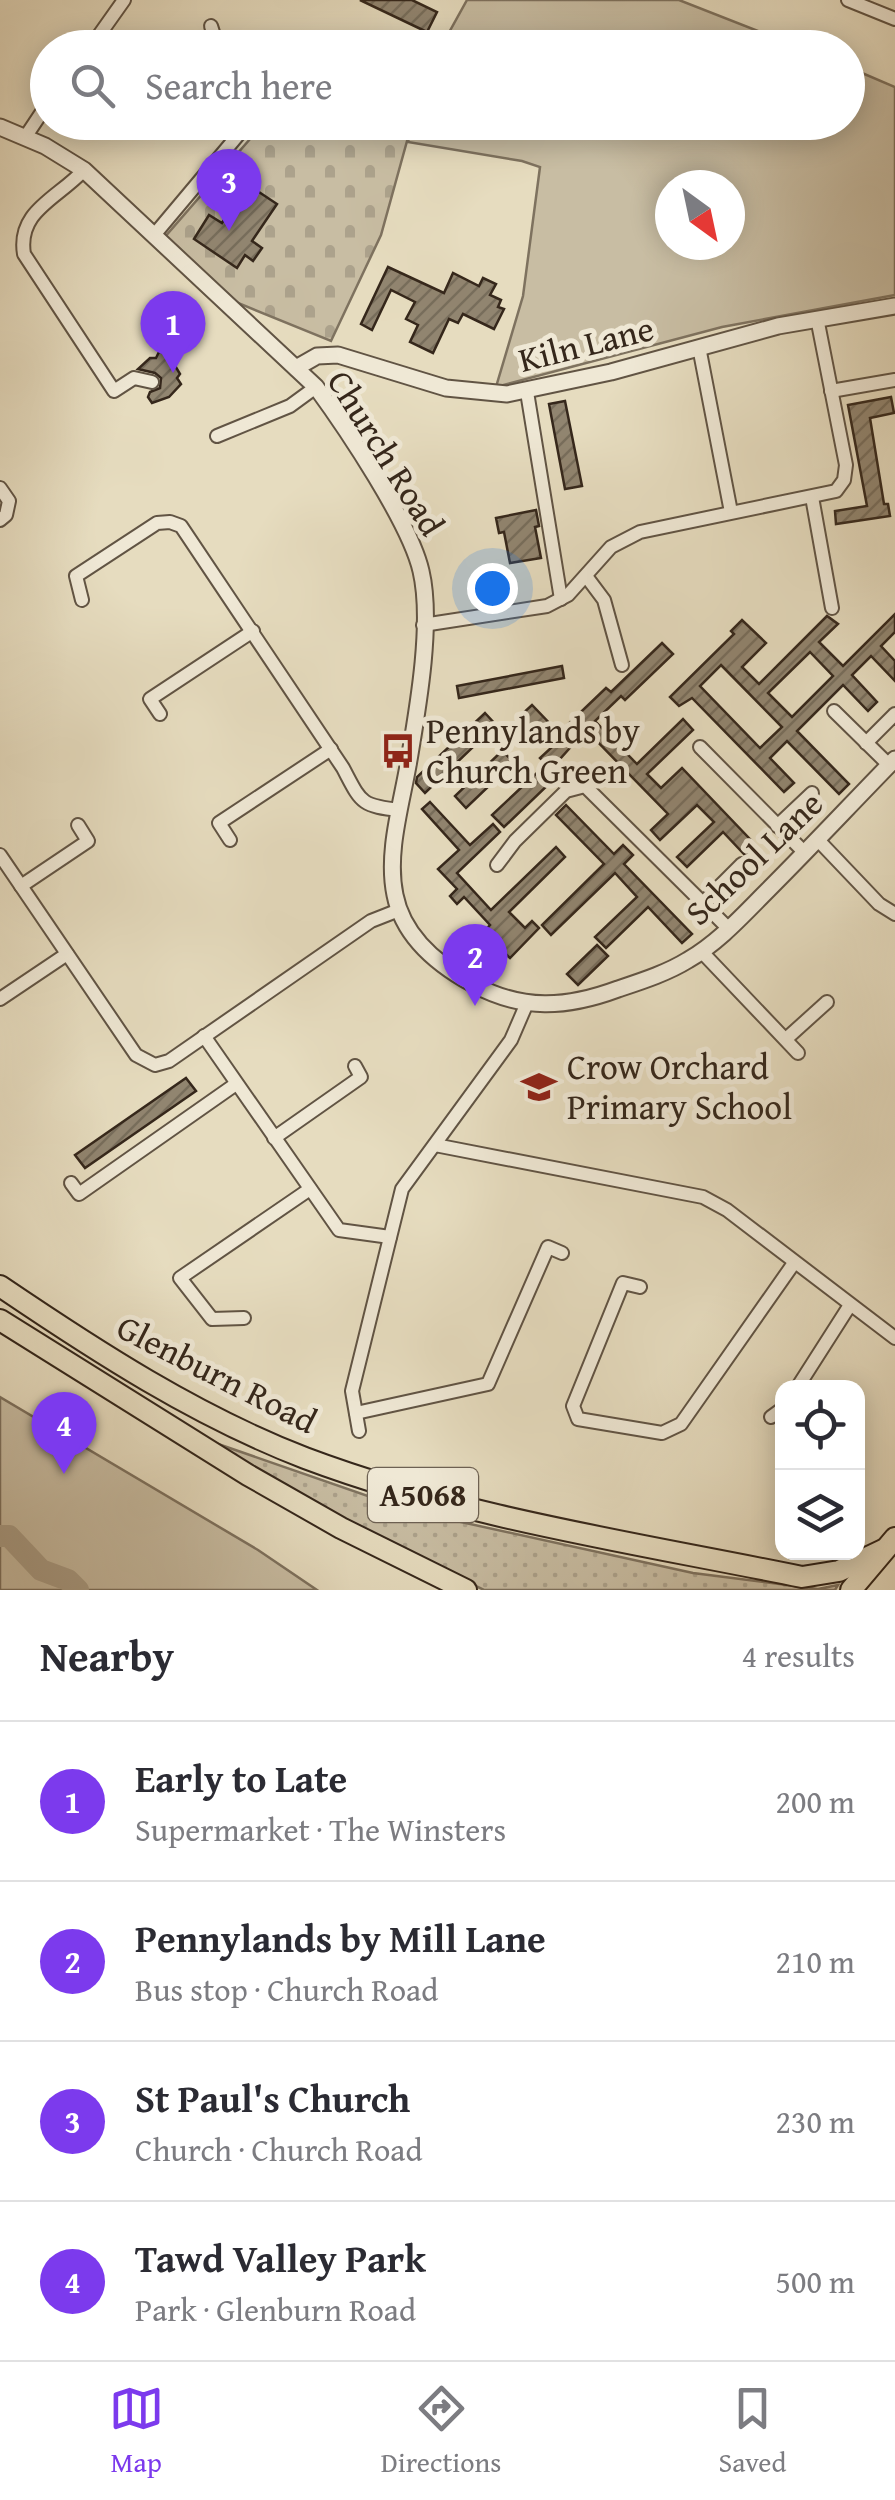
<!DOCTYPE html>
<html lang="en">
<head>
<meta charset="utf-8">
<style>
	:root { --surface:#fff; --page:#f2f2f3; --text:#2b2b33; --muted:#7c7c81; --line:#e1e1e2; --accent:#7c3aed }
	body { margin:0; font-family:"Gentium Book Plus",serif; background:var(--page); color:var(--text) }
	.controls { position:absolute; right:30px; bottom:30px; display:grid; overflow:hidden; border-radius:20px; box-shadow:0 5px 25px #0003 }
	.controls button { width:90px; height:90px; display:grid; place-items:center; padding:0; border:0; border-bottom:2px solid var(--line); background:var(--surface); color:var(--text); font:50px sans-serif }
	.compass { position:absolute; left:655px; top:170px; width:90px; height:90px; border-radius:50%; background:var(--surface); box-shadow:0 5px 25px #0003; rotate:147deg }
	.you { position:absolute; left:492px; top:588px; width:35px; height:35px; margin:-25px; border:8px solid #fff; border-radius:50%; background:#1a73e8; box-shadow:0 0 0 15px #1a73e833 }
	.badge { display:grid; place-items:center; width:65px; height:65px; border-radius:50%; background:var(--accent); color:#fff; font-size:32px; font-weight:700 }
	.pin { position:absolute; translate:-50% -82px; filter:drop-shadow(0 2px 5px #0008) }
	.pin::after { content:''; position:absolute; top:52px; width:35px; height:30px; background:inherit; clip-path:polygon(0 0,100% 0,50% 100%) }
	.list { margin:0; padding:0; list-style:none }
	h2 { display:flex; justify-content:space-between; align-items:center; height:130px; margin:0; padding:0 40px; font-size:42px }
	h2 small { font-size:32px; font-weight:400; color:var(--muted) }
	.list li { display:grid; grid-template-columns:65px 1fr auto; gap:30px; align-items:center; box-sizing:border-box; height:160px; padding:0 40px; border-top:2px solid var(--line) }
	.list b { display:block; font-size:38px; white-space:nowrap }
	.list p { margin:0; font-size:32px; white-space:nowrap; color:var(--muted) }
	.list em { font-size:32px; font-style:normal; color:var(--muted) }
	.icon { flex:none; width:55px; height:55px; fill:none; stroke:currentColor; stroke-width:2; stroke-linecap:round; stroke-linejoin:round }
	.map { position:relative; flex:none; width:895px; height:1590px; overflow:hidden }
	.search { position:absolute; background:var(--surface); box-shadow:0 5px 25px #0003; left:30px; right:30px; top:30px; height:110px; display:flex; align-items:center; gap:25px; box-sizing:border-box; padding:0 35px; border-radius:55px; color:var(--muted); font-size:38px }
	.sheet { height:770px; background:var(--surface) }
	nav { display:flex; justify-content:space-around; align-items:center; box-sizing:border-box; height:140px; border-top:2px solid var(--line); background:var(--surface); font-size:28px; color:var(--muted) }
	nav a { display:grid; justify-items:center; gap:5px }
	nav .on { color:var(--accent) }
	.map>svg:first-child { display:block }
	.grass { fill:url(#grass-dots); stroke:#7e725f; stroke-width:2.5 }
	.cemetery { fill:url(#cemetery-stones); stroke:#7e725f; stroke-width:2.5 }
	.park { fill:#c8bda3; stroke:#7e725f; stroke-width:2.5; fill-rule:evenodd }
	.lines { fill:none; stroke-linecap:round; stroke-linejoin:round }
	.river { stroke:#aa9e87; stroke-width:22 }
	.building { fill:url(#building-hatch); stroke:#35271b; stroke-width:2.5; fill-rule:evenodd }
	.minor-casing { stroke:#615444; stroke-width:16 }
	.tertiary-casing { stroke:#615444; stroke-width:19 }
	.primary-casing { stroke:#35271b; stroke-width:24 }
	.minor { stroke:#efe8d5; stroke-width:12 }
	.tertiary { stroke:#efe8d5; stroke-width:15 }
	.primary { stroke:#e6dcbf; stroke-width:20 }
	.labels { text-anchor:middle; stroke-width:10; stroke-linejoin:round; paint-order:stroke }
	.shield { fill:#efe8d5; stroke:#6d6153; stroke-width:2.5 }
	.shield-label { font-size:32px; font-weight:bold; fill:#35271b }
	.street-label { font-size:35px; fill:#35271b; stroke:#efe8d5 }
	.poi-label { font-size:35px; fill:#35271b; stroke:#efe8d5; text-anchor:start }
</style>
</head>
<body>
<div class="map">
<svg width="895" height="1590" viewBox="0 0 895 1590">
	<defs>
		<pattern id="grass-dots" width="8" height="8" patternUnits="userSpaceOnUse" patternTransform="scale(2.5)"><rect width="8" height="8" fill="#c8bda3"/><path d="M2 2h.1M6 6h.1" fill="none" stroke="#aca28c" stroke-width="1.8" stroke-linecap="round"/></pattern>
		<pattern id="cemetery-stones" width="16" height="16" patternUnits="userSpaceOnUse" patternTransform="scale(2.5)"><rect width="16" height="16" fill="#c8bda3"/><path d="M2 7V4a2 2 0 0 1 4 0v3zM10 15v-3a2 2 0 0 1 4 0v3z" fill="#aca28c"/></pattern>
		<pattern id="building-hatch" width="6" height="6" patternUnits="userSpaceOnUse" patternTransform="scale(2.5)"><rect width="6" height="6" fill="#918570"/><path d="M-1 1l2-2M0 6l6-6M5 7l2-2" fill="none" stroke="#776d5b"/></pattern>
	</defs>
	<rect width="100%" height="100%" fill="#e6dcbf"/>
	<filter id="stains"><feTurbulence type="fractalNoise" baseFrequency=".002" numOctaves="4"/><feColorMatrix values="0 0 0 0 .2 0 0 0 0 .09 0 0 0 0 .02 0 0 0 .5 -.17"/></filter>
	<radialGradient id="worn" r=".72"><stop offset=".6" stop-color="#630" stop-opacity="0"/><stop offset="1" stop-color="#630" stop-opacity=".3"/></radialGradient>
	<path class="grass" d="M195,1436L411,1511L693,1573L818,1589L838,1585L835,1590H484L314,1508Z"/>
	<path class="cemetery" d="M264,123H412L381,235L331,341L238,303L164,238Z"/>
	<g class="park">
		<path d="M467,0H679L799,47H441Z"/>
		<path d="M848,67L895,87V295L722,327L496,387L523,296L540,167L522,161L408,142L412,122H848ZM670,185H730V245H670Z"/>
		<path d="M0,1397L258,1550L317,1590H0Z"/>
	</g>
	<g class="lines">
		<path class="river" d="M0,1536H9L41,1570L68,1580L78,1590"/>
	</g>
	<g class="building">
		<path d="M360,0H412L437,12L427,32Z"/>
		<path d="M247,184L277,204L252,241L262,248L253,261L245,255L237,268L194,239L209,215L222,223Z"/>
		<path d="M388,267L444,293L453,273L479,286L483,278L496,284L490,295L501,300L498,307L504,309L494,329L463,314L458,323L449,319L433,353L410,342L418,325L406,319L415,302L391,290L372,330L361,324Z"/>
		<path d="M175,345L179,351L174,364L180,374L177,378L181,384L169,397L152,403L148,397L150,392L160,388L161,378L155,373L138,369L150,358H156L159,352H165L168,346Z"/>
		<path d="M891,397L894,413L870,418L884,504H888L890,516L836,524L835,511L867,506L848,405Z"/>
		<path d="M565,401L582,486L565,489L549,404Z"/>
		<path d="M536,510L539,526L535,527L541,558L510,563L504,532L499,533L496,518Z"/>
		<path d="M895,614V632L881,646L895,661V681L871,656L852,675L877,702L868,711L843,685L797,731L849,784L839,794L787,741L770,758L794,783L784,792L692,698L679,706L670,697L734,634L731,631L742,620L766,643L742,667L759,684L827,616L838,624L819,642L843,666ZM810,652L833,676L792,717L768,693ZM721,665L782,727L760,748L700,686Z"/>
		<path d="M662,643L673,654L625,700L621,696L595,721L637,764L683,719L693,730L647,774L661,788L682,768L770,860L759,870L723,832L687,867L677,857L714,822L697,805L660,840L651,830L668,814L586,730L551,769L540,758L551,748L520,716L532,705L559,733L606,688L611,692Z"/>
		<path d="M562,666L564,678L459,698L457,686Z"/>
		<path d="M485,713L496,725L425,793L416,783L417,777Z"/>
		<path d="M502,751L514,762L466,808L455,796Z"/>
		<path d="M540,770L551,782L504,827L492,815Z"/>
		<path d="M430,802L470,845L493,824L500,832L457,873L491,910L556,847L565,857L509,912L525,928L532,921L539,928L510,958L491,940L485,946L477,939L490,925L464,897L457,904L450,896L457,889L438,869L459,850L422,809Z"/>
		<path d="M566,805L614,854L623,845L633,855L624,864L692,934L682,943L648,907L606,948L595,937L637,897L615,873L551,935L542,925L604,864L556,815Z"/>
		<path d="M597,945L608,956L578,985L567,974Z"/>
		<path d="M186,1078L196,1091L85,1168L75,1155Z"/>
	</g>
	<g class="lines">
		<defs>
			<g id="minor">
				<path d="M848,0L895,19"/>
				<path d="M211,26L218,48"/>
				<path d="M90,48L124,0"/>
				<path d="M26,136L48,103"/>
				<path d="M84,170C57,199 17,211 24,254L114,391L134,378L152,382"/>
				<path d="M155,234L249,122"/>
				<path d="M699,347L731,512"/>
				<path d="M831,391L895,380"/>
				<path d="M527,392L561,599"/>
				<path d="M217,436L290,406L316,387"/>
				<path d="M0,488L9,501L6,515L0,520"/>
				<path d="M812,497L832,608"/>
				<path d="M586,576L604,600L622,665"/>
				<path d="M82,600L76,576L157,523L170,522L181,526L343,768C361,802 360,806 400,810"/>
				<path d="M423,625L547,606L568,595L611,547L640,532L836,491L844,480L846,465L817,318"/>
				<path d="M834,711L889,765"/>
				<path d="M160,714L150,699L253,631"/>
				<path d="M866,743L895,714"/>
				<path d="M700,747L805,853"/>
				<path d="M777,826L812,793"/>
				<path d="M230,840L219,823L331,749"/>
				<path d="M818,840L879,904L895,914"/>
				<path d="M0,855L136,1055L155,1065L169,1061L371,921L399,910"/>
				<path d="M497,865L515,841L566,791L585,786L729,929"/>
				<path d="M21,886L88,841L78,825"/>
				<path d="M703,903L742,864"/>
				<path d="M701,951L798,1053"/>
				<path d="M0,999L67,954"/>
				<path d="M204,1036L339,1230L390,1237"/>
				<path d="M786,1039L827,1002"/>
				<path d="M274,1138L361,1077L355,1066"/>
				<path d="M435,1145L703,1197L727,1210L895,1338"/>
				<path d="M71,1183L79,1194L236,1084"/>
				<path d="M640,1287L623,1283L573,1406L578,1419L662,1433L681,1424L794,1263"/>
				<path d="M244,1318L212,1319L180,1278L310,1189"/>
				<path d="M797,1388L850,1305"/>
				<path d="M356,1413L488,1384L548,1247L562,1253"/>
				<path d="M771,1417L782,1409"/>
				<path d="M359,1431L352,1391L402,1189L511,1040L527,1003"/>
			</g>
			<g id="tertiary">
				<path d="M0,127L45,146L84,170L316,387C346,428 410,523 421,571C433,622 418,707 409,760C402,803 386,852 395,895C403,936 438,965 473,984C522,1011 567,1008 618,989C642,981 667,973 688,960C719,942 743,915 768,890C811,847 852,803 895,759"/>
				<path d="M296,368L317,356L338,355L446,388L507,394L611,372L778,326L895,306"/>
			</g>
			<g id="primary">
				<path d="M0,1286C96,1351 196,1416 305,1458C464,1518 636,1543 802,1577L839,1571L883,1550"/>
				<path d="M0,1320L248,1475L341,1528L466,1590"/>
				<path d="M851,1590L895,1538"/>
			</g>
		</defs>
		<use href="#minor" class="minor-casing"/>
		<use href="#tertiary" class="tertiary-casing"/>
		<use href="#primary" class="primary-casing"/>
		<use href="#minor" class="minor"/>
		<use href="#tertiary" class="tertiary"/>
		<use href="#primary" class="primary"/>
	</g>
	<defs>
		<symbol id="bus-bare" viewBox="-9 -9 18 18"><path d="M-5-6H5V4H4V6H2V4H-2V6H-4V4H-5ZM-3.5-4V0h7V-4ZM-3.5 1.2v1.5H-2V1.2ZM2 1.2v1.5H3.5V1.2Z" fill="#8f2418" stroke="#efe8d5" stroke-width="2.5" paint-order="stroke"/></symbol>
		<symbol id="school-bare" viewBox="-9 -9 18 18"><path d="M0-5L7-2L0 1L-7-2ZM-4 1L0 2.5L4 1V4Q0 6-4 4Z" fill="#8f2418" stroke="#efe8d5" stroke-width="2.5" paint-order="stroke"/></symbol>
	</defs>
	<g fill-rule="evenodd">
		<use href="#bus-bare" x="373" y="726" width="50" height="50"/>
		<use href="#school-bare" x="514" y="1062" width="50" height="50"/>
	</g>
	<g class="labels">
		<rect class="shield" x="368" y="1468" width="110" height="54" rx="8"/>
		<g class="shield-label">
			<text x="423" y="1506">A5068</text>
		</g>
		<g class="street-label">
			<text transform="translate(586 344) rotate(-14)" y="12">Kiln Lane</text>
			<text transform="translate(386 453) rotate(58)" y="12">Church Road</text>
			<text transform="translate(754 858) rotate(-44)" y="12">School Lane</text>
			<text transform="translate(217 1374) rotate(27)" y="12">Glenburn Road</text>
		</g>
		<g class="poi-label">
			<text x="426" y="743">Pennylands by<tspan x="426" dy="40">Church Green</tspan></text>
			<text x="567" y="1079">Crow Orchard<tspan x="567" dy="40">Primary School</tspan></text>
		</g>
	</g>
	<rect width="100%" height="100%" filter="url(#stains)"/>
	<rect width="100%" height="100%" fill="url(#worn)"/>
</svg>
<div class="controls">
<button><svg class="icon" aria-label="locate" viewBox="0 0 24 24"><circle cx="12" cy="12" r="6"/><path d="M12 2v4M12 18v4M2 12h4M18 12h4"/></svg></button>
<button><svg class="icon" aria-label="layers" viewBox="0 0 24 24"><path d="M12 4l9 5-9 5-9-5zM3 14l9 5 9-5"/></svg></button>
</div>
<svg class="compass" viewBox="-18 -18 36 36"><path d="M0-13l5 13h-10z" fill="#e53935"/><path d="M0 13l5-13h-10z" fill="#7c7c81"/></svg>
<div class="you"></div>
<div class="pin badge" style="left:173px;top:373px">1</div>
<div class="pin badge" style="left:475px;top:1006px">2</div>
<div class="pin badge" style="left:229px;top:231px">3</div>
<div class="pin badge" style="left:64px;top:1474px">4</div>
<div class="search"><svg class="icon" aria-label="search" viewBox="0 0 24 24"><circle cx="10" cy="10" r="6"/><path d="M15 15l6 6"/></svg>Search here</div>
</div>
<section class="sheet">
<h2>Nearby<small>4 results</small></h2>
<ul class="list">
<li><span class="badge">1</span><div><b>Early to Late</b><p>Supermarket · The Winsters</p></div><em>200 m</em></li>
<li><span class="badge">2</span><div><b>Pennylands by Mill Lane</b><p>Bus stop · Church Road</p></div><em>210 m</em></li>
<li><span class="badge">3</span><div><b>St Paul's Church</b><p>Church · Church Road</p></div><em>230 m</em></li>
<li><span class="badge">4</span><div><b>Tawd Valley Park</b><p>Park · Glenburn Road</p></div><em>500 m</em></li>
</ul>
</section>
<nav>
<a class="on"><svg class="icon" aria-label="map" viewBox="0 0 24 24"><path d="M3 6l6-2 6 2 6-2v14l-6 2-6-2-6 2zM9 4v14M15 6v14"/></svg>Map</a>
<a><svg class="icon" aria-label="directions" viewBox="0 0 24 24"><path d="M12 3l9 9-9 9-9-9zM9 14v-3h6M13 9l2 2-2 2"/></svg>Directions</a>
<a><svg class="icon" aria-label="saved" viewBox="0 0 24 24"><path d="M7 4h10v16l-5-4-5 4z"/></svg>Saved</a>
</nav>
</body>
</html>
